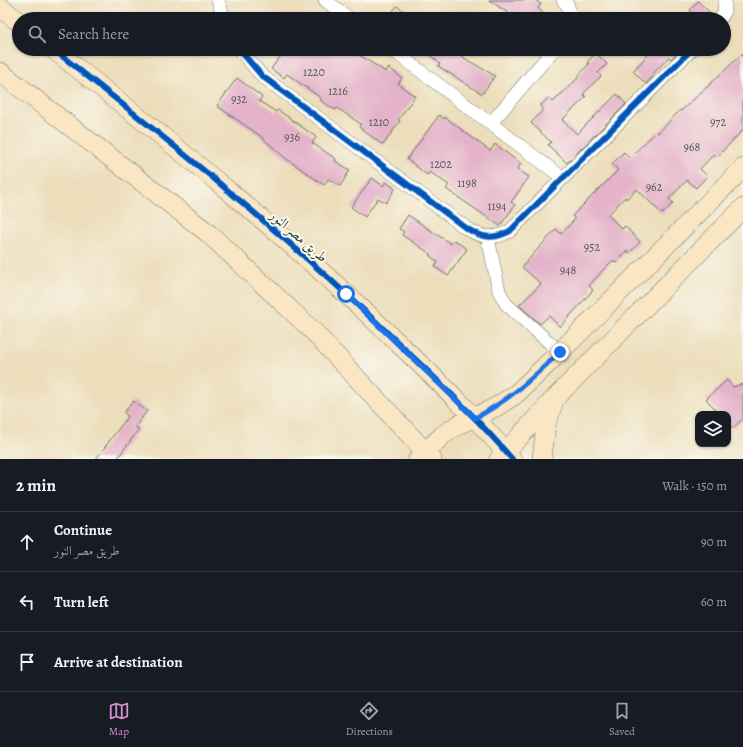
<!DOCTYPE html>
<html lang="en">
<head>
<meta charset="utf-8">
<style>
	:root { --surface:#171b24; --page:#20242c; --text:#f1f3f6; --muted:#9ea1a6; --line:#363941; --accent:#d690ce }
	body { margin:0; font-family:Alegreya,Amiri,serif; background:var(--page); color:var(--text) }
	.controls { position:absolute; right:12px; bottom:12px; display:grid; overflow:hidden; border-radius:8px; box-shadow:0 1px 3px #0004 }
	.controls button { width:36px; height:36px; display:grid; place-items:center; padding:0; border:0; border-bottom:1px solid var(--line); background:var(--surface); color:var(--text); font:20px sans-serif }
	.stop { position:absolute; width:12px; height:12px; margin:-9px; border:3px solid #1a73e8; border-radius:50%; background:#fff }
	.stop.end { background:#1a73e8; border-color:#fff; box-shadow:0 1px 4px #0008 }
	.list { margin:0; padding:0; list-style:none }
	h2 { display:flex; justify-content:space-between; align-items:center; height:52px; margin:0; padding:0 16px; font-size:17px }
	h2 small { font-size:13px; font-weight:400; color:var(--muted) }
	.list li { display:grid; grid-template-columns:26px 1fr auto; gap:12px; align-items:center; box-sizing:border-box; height:60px; padding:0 16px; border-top:1px solid var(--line) }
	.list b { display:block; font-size:15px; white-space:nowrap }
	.list p { margin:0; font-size:13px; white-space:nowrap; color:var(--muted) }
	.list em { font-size:13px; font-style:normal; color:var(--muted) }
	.icon { flex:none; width:22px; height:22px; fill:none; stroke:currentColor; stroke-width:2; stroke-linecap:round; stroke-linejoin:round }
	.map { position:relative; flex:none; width:743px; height:459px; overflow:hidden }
	.search { position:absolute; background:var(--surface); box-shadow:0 1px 3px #0004; left:12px; right:12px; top:12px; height:44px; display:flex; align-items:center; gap:10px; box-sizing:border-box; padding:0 14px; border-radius:22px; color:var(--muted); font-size:15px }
	.sheet { height:232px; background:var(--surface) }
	nav { display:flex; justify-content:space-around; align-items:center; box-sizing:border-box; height:56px; border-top:1px solid var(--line); background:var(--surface); font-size:11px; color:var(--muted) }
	nav a { display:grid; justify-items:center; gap:2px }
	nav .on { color:var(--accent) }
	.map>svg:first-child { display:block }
	.building { fill:#e4b2c9 }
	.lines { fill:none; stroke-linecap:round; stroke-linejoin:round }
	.street-casing { stroke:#677563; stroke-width:14 }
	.secondary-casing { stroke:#677563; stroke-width:20 }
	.street { stroke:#fff; stroke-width:13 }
	.secondary { stroke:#fbe6c4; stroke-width:19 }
	.cycleway-casing { stroke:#fbf7ec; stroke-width:8 }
	.cycleway { stroke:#0057b8; stroke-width:6 }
	.route { stroke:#1a73e8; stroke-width:5 }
	.labels { text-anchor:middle; stroke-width:4; stroke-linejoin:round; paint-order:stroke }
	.number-label { font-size:12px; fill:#505a59 }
	.street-label { font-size:14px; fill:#1f3d34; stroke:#fbf7ec }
</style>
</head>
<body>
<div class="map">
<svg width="743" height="459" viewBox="0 0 743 459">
	<rect width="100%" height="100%" fill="#fbf7ec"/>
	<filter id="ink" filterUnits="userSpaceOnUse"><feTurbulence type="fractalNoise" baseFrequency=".025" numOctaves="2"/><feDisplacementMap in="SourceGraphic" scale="8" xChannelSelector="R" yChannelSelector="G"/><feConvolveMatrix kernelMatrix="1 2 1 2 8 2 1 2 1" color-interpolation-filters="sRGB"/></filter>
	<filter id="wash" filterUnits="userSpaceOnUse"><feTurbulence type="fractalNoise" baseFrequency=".012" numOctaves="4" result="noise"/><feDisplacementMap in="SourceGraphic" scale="16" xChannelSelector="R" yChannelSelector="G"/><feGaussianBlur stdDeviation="0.9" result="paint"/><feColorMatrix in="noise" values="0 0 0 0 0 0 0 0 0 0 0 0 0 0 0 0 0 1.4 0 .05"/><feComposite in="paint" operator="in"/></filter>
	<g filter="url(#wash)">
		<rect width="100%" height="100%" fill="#ecdebb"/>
		<g id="blocks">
			<g class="building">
				<path d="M489,0H535L541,4L538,8L549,19H511L508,13Z"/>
				<path d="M698,1L713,16L712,19H685L692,13L690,10Z"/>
				<path d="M397,6L414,19H387Z"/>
				<path d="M286,49H298L304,53L307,49H350L386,72L389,68L402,78L398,84L415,96L398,120L400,121L383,145L359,127L361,124L337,108L335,110L320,100L321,98L287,74L284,78L271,69Z"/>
				<path d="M421,49H464L460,54L464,58L495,76L482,94L438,66L440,64L436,60Z"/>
				<path d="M653,49H681L671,59L669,57L652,75L653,76L646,84L633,71Z"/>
				<path d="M596,53L607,64L598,73L601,76L583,94L586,97L562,120L577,134L617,94L626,104L567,163L548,145L551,142L531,123L543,110L541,105L549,98L553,102L578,78L577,77L589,64L587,62Z"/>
				<path d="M743,53V130L717,157L714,154L700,169L707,176L696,188L687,180L669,199L673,203L662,214L637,189L626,199L625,197L608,215L622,229L625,226L640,242L629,253L627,251L616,263L613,260L602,271L589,286L593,290L560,327L549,316L540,324L519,305L541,284L522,267L556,229L561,234L575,219L572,216L618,170L612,164L624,152L629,158L657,131L658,133L680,110L681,111L694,99Z"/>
				<path d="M237,78L262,97L259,101L276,112L278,110L316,137L312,143L336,159L335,161L350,170L340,186L328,179L324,185L284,157L259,135L217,106Z"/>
				<path d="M439,115L444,119L445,117L490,151L495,144L521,164L517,169L529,177L511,202L515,205L500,226L446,189L449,185L430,172L427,175L407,159Z"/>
				<path d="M372,178L383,186L386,182L395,189L386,203L378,198L365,217L351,207Z"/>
				<path d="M408,215L451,244L454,240L467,249L448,276L435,267L438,262L430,256L431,254L402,235L404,232L399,229Z"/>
				<path d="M727,380L733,387L743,384V419L733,428L728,423V414H720L706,399Z"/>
				<path d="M133,401L147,411L135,427L139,429L117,459H96L128,416L124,413Z"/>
			</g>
		</g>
	</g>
	<g filter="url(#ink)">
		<use href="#blocks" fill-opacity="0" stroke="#677563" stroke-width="1"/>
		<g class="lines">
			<defs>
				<g id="street">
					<path d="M218,0L224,19"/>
					<path d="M325,0L350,19"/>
					<path d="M563,0L568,6L571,19"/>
					<path d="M720,19L724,13L725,0"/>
					<path d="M239,49L262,76L466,228C482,238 493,240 510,231L692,49"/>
					<path d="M391,49L563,178"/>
					<path d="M491,123L554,49"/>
					<path d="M488,238L499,291L506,304L560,352"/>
				</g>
				<g id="secondary">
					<path d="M0,7L19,22"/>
					<path d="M53,49C172,143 290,238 399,344C438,381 477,418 512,459"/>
					<path d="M0,72L208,233L312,330L432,459"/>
					<path d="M418,459L443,435L458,425L496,407L516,394L560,352L743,168"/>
					<path d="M499,459L556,397L743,208"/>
					<path d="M542,459L546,424L553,404"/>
				</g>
			</defs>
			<use href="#street" class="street-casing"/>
			<use href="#secondary" class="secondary-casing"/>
			<use href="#street" class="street"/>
			<use href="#secondary" class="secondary"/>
			<defs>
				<g id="cycleway">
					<path d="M53,49C172,143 290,238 399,344C438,381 477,418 512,459"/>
					<path d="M239,49L262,76L466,228C482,238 493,240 510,231L692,49"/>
				</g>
			</defs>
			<use href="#cycleway" class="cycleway-casing"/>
			<use href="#cycleway" class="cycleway"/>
		</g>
	</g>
	<g class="lines" filter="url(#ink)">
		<path class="route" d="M346,294L475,418C511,399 531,379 560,352"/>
	</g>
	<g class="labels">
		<g class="number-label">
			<text x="314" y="76">1220</text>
			<text x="338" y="95">1216</text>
			<text x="239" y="103">932</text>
			<text x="379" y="126">1210</text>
			<text x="718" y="126">972</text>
			<text x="292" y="141">936</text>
			<text x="692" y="151">968</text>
			<text x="441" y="168">1202</text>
			<text x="467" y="187">1198</text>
			<text x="654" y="191">962</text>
			<text x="497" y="210">1194</text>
			<text x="592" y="251">952</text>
			<text x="568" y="274">948</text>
		</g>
		<g class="street-label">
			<text transform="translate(299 236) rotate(41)" y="5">طريق مصر النور</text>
		</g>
	</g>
</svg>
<div class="controls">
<button><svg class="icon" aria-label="layers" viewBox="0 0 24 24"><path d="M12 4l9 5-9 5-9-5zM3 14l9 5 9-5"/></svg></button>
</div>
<div class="stop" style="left:346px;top:294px"></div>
<div class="stop end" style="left:560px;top:352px"></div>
<div class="search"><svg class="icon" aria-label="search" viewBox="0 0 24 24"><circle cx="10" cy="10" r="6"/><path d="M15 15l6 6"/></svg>Search here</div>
</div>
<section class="sheet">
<h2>2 min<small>Walk · 150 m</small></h2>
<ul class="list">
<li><svg class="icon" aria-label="ahead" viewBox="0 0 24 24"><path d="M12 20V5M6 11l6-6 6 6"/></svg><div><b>Continue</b><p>طريق مصر النور</p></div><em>90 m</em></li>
<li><svg class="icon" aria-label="left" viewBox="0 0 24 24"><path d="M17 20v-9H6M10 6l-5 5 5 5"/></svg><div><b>Turn left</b></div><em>60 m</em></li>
<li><svg class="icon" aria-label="arrive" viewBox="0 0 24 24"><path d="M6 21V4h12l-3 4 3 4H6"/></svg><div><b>Arrive at destination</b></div></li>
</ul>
</section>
<nav>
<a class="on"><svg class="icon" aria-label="map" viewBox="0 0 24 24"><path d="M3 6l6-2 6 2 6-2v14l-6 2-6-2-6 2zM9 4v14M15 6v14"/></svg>Map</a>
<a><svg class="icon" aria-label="directions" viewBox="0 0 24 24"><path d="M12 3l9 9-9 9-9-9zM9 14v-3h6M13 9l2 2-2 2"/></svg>Directions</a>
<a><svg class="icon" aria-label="saved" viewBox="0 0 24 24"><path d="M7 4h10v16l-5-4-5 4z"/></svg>Saved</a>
</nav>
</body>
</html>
